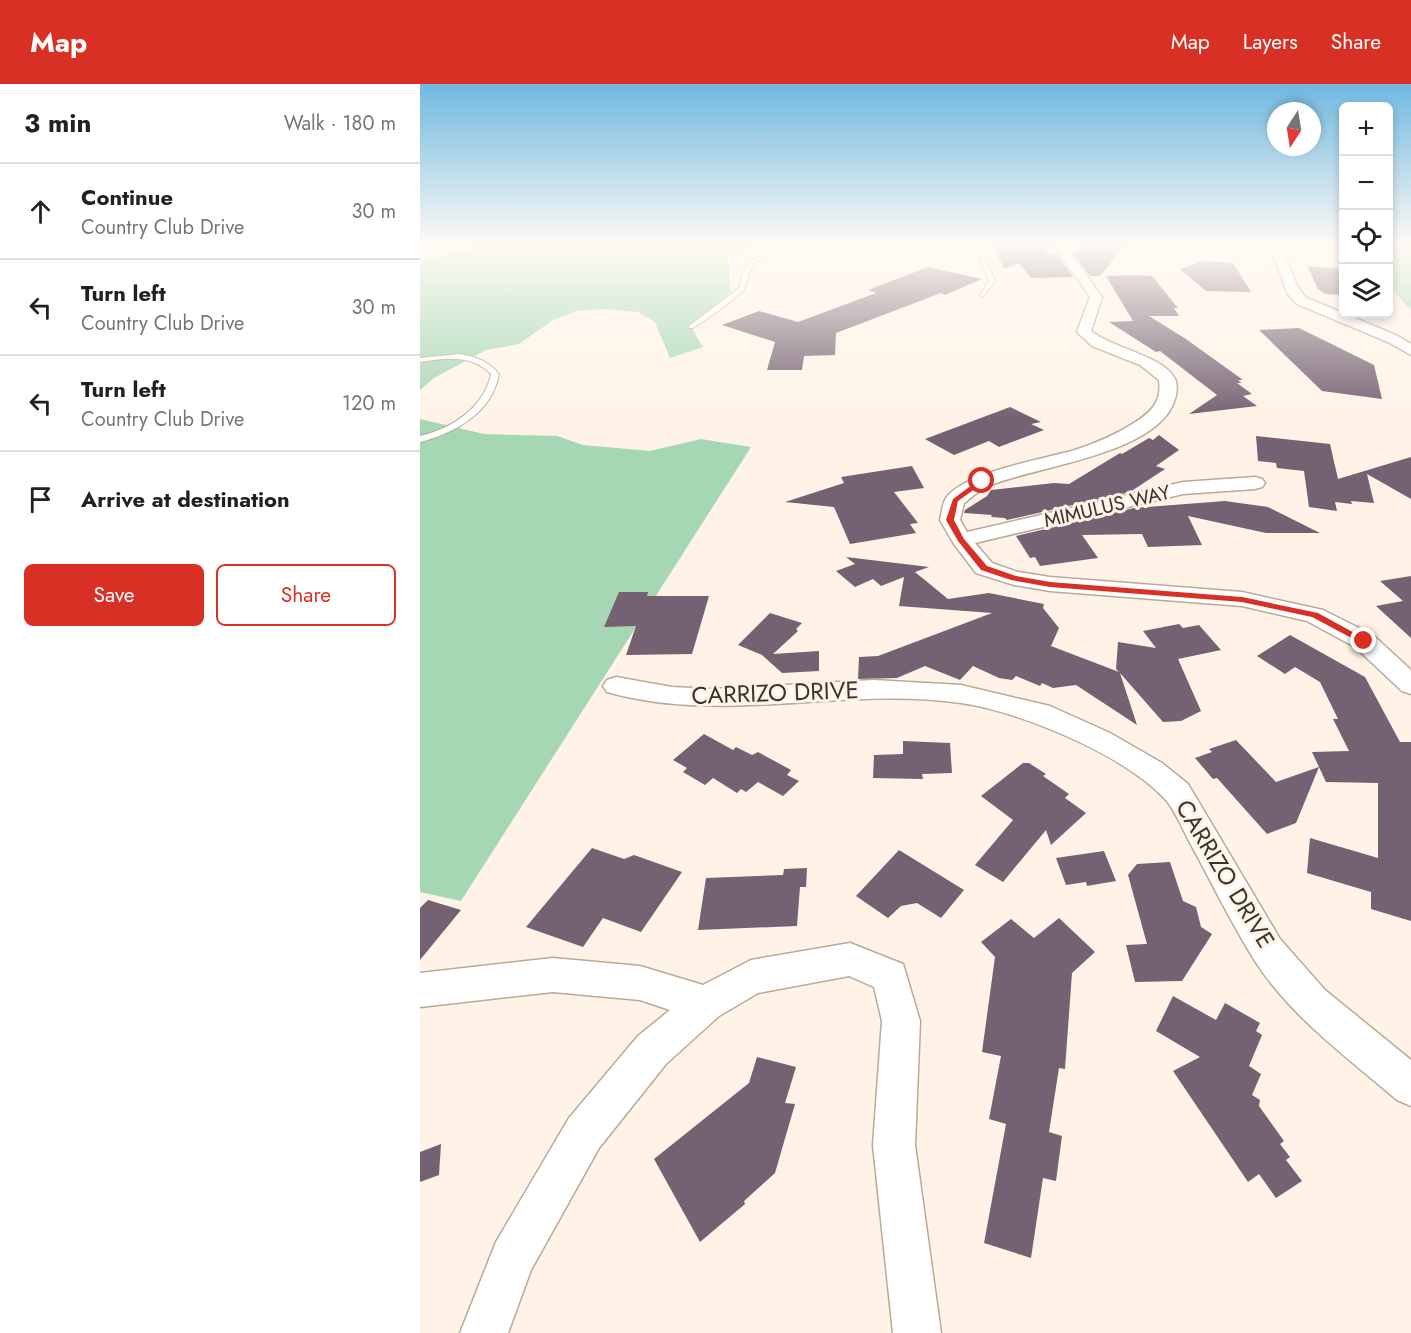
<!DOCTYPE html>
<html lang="en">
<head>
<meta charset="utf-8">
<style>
	:root { --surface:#fff; --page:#f6f6f6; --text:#202124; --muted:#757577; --line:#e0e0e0; --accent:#d93025 }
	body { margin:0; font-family:Jost,sans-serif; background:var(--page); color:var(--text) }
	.controls { position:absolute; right:18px; top:18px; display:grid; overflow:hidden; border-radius:9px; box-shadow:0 3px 9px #0003 }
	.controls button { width:54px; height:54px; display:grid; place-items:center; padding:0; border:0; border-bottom:2px solid var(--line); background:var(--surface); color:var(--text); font:30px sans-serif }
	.compass { position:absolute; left:847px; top:18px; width:54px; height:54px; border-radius:50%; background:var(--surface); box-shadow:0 3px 9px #0003; rotate:192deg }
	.stop { position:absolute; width:18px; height:18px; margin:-14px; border:4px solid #d93025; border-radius:50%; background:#fff }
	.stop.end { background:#d93025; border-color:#fff; box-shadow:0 2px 6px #0008 }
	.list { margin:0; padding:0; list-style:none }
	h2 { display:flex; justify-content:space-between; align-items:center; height:78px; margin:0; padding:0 24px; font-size:26px }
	h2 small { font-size:20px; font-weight:400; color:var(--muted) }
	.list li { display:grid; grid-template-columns:39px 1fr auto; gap:18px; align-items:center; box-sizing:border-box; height:96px; padding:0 24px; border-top:2px solid var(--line) }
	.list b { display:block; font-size:22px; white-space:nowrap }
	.list p { margin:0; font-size:20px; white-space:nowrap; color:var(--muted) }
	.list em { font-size:20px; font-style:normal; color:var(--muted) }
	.actions { display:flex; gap:12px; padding:18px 24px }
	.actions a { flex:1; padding:14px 0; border:2px solid var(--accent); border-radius:9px; text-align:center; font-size:21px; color:var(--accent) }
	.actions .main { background:var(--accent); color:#fff }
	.icon { flex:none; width:33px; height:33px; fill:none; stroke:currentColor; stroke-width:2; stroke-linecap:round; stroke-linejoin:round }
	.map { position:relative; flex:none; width:991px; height:1249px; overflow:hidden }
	header { display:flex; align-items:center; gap:36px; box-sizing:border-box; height:84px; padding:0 30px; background:var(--accent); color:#fff }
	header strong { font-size:28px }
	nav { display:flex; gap:33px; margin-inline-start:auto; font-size:21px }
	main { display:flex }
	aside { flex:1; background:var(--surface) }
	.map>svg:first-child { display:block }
	.green { fill:#a5d7b5 }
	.building { fill:#746171 }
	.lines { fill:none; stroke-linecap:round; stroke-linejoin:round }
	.service-casing { stroke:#bba996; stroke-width:2 }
	.minor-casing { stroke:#bba996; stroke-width:3 }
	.service { fill:#fff; fill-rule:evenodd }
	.minor { fill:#fff; fill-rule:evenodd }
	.route { fill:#d93025 }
	.labels { text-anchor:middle; stroke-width:6; stroke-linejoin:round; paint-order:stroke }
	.far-street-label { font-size:20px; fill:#3b342c; stroke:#fff3e7 }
	.street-label { font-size:24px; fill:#3b342c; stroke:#fff3e7 }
</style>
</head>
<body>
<header>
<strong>Map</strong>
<nav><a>Map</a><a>Layers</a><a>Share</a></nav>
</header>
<main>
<aside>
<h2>3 min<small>Walk · 180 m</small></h2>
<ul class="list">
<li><svg class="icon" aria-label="ahead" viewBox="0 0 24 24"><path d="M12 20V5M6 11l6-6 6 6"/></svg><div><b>Continue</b><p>Country Club Drive</p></div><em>30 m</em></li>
<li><svg class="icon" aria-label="left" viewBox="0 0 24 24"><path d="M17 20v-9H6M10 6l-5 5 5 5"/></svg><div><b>Turn left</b><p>Country Club Drive</p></div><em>30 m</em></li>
<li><svg class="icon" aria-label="left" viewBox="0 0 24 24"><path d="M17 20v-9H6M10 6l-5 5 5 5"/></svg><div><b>Turn left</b><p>Country Club Drive</p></div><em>120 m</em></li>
<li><svg class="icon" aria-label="arrive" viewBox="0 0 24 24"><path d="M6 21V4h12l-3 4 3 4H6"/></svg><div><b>Arrive at destination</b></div></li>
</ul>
<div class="actions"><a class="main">Save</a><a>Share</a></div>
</aside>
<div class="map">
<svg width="991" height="1249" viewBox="0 0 991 1249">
	<rect width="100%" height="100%" fill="#fff3e7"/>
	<g class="green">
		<path d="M66,160H348L308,171L310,208L271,243L283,263L250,274L235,238L218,228L185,225L157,227L133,236L99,260L66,266L14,294L0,306V177Z"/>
		<path d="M968,160H991V226C964,198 968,198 968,160Z"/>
		<path d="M0,335L64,350L137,352L163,361L230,367L281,355L331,363L41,817L0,808Z"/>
	</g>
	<g class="building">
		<path d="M631,160L633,164L625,168L627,170H637L653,193L611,194L599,179L584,185L573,161Z"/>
		<path d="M672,160H706L680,192H670L653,169Z"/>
		<path d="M784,177L813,179L831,208L786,207L760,185Z"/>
		<path d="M887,182L924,185V211L905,210L898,205Z"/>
		<path d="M508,183L562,195L525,211L521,209L416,249L415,271L384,272L382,286H347L355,258L302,241L339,227L378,238L456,209L448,206Z"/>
		<path d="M718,191L732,192L758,224H754L759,232H729L766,255L823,296H818L822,299H817L832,310L823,312L837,322L769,330L797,311L740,267L736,268L689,238L713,237L686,192Z"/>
		<path d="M879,244L954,281L962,315L902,307L839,246Z"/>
		<path d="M590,323L621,338L611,340L624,346L579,363L569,357L534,371L505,355Z"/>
		<path d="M739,351L759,366L736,382L745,385L710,408L587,436L585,434L571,433L572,431L544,429L545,426L567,412L571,406L634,399L649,400L700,369L702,370L729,354L733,356Z"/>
		<path d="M836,352L910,360L918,395L991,373V415L947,390L954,419L931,417L932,420L915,418L917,427L889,423L884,387L857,384L856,379L838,377Z"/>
		<path d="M492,382L504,404L474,408L498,439L490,440L496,449L430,460L414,423L365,418L424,399L421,393Z"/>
		<path d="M805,417L848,423L900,449H846L768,432L782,461L728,463L722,450L662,451L678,474L620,482L615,473L610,474L596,452L714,424Z"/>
		<path d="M426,473L509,483L495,488L528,515L569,509L624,520L623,524L639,544L631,562L699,588L696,585L698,558L736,564L723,547L759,540L763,544L779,541L801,566L758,575L781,627L761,637L743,638L700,589L717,641L656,601L633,604L622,599L620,602L596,592L592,596L579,594L553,582L540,596L505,582L477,594L438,595L439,573L458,572L572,529L479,522L484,493L461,502L453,495L435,503L416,487L435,480Z"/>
		<path d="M991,492V554L956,522L983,517L960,497Z"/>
		<path d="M199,508H228L227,512H289L272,570L206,571L216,542L184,543Z"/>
		<path d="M350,529L382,539L376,545L378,547L353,570L399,567V587L362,589L342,571L318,561Z"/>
		<path d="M870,551L945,593L980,658H991V837L951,825V808L887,789L890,754L958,774V699L906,698L892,668L929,667L913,635H918L900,598L875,583L865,590L837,572Z"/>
		<path d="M284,650L313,666L316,663L332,671L338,668L371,686L367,691L379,697L363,712L338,698L326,708L321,705L317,709L293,694L285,701L263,688L267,684L253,676Z"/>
		<path d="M816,656L856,698L899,683L876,739L847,750L797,694L793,695L775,674L792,668L789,665Z"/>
		<path d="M483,657L530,659L532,689L502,690L503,695L453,694L454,671L483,670Z"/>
		<path d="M603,679H609L626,690L623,692L649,710L645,714L666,729L631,761L626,746L583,798L555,781L593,736L561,712Z"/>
		<path d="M172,764L204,775L214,771L262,788L221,848L183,834L163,863L106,843Z"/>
		<path d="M479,766L544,806L521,834L497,819L481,822L468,834L436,812Z"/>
		<path d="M684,767L696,797L667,802L666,798L646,801L636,774Z"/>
		<path d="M750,778L763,817L776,823L781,843L792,850L762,897L715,898L706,861L727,860L708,791L717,780Z"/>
		<path d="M387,784L386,803H380L377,842L278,846L286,794L363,791L364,785Z"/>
		<path d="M8,816L41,826L0,876V824Z"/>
		<path d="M639,834L675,868L652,889L645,985L639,984L629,1048L642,1052L636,1097L623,1094L611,1174L564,1159L586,1040L569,1035L581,972L562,968L575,873L561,858L591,835L614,854Z"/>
		<path d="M753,912L796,936L805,919L840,939L836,947L842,951L829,982L841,990L832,1011L840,1016L839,1022L864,1057L860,1060L870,1073L866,1076L882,1097L856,1114L839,1090L828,1098L753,987L780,973L736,947Z"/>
		<path d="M337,973L376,983L365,1019L375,1020L355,1089L324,1117L325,1120L280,1158L234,1075L329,999Z"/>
		<path d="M21,1060L19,1091L0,1098V1068Z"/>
	</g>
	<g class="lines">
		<defs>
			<g id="service">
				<path d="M367,160H374L335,178L329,189L324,206L304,223L273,244H269V242L319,204L323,189L331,176Z"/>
				<path d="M561,160H567L563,169L575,197L563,213L560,211L569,197L557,169Z"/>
				<path d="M40,270C57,273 68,277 79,290C72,329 35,349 0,358V352C31,345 64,324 71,290C52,270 25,274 0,278V274Z"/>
			</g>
			<g id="minor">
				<path d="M633,160H644L682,213L671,247C692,264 742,272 754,293C758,299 757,308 755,315C739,370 617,382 571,401C561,404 552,413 544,419L540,436L547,448L763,398L835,393L842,395L845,399L842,403L835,405L763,410L555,459L572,479L598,488L630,493L822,508L903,526L953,551L991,586V610L982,607L935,563L887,537L822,522L630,507L594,501L556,489L534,460L520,436C522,429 522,420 526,414C544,388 624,375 655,366C676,359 695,351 714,339C731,328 742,318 739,296L720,281L672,262L657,248L670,213Z"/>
				<path d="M838,160C877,160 864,194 887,214L978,252L991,260V271L968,258L877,220L867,209L854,172Z"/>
				<path d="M196,593L252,603L292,605L453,596L541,601L630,622L690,649L742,679L768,700L860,855L905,906L991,976V1022L977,1016C927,973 871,933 835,877C811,839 791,797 769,757C762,744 755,726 745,715C703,670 601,628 541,619C423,602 303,641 187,608L183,602L187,596Z"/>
				<path d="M430,859L483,880L500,937L495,1061L521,1249H473L453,1061L462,937L454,903L429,892L338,909L299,932L246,980L179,1064L111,1186L88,1249H40L76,1158L149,1034L218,952L250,926L220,916L133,908L0,923V889L133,874L220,882L283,901L331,876Z"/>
			</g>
		</defs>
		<use href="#service" class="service-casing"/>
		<use href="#minor" class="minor-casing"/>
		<use href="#service" class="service"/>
		<use href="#minor" class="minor"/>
	</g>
	<linearGradient id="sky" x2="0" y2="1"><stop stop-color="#6fb8e0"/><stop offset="0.48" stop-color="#fffaf4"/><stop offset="1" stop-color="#fffaf4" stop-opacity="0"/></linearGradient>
	<rect width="991" height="335" fill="url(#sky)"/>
	<path class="route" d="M560,395L566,397L538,417L534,436L544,455L567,482L596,492L630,498L822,513L898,529L949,557L941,559L892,533L822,518L630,503L591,496L561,486L538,457L526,436L533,415Z"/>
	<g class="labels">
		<g class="far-street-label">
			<text transform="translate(687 422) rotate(-13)" y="7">MIMULUS WAY</text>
		</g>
		<g class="street-label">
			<text transform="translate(355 609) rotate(-2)" y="8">CARRIZO DRIVE</text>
			<text transform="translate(805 790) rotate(59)" y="8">CARRIZO DRIVE</text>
		</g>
	</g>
</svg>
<div class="controls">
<button>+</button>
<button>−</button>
<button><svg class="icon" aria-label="locate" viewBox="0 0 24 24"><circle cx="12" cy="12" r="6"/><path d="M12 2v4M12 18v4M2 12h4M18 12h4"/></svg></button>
<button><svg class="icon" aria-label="layers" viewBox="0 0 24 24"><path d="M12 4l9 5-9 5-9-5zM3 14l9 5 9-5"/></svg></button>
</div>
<svg class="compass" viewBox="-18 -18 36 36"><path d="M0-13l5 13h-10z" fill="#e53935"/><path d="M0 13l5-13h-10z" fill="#757577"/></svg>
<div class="stop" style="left:562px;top:397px"></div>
<div class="stop end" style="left:944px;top:557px"></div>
</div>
</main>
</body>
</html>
